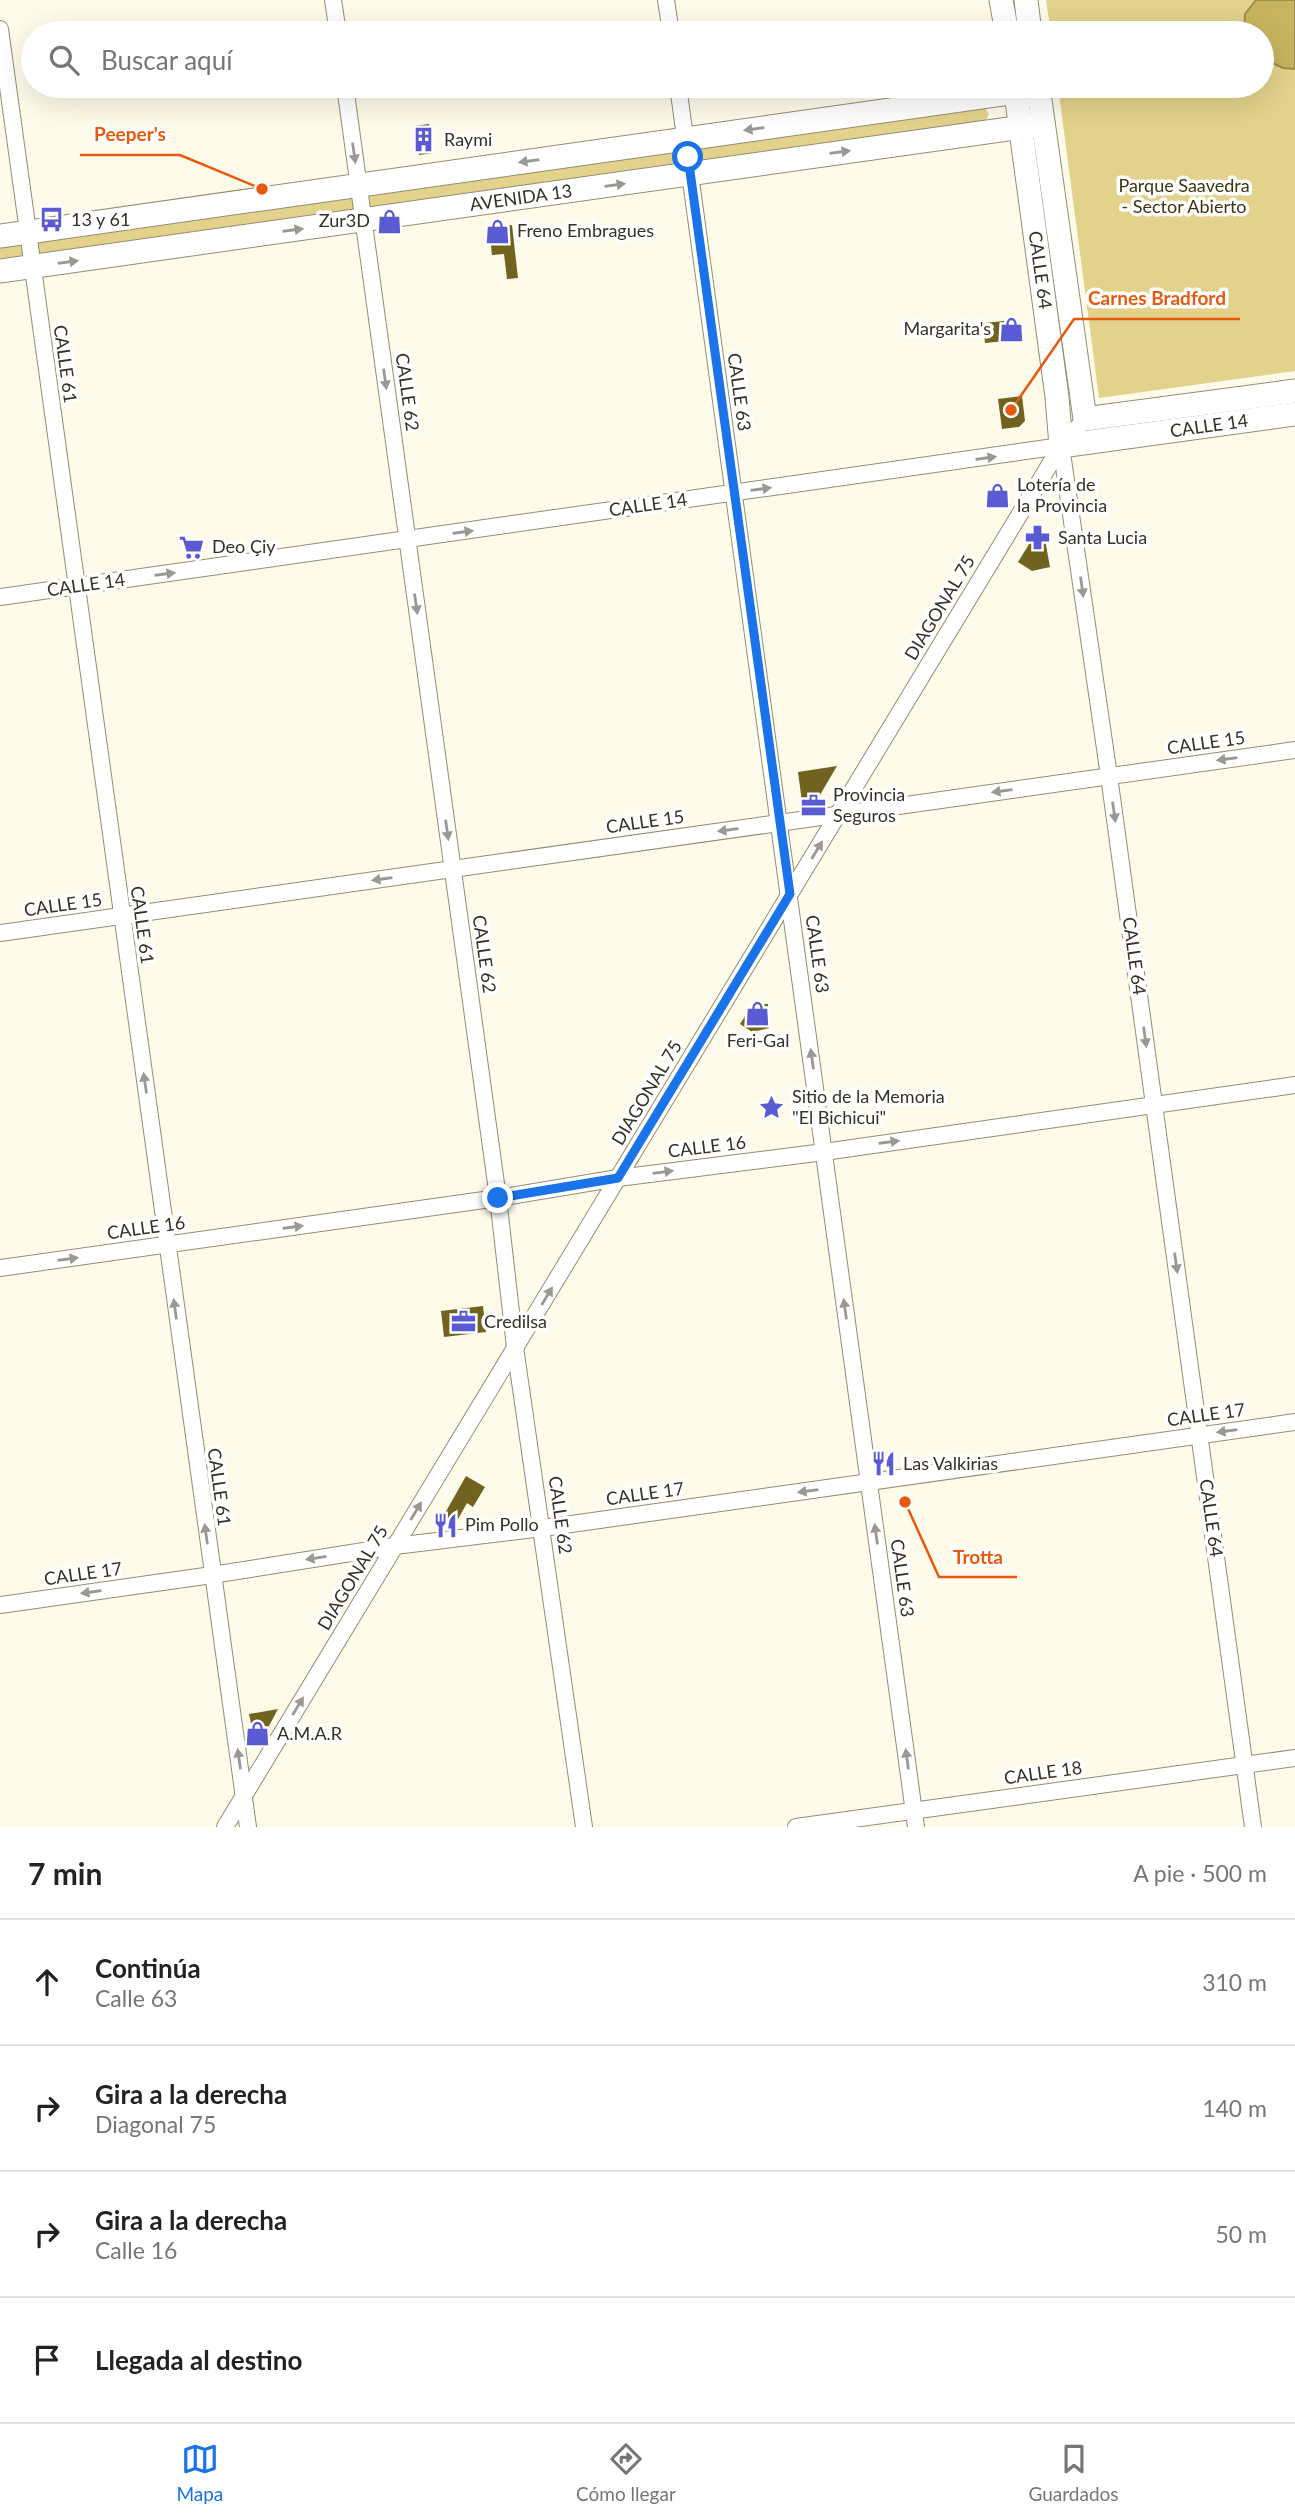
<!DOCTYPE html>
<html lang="es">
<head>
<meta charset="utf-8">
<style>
	:root { --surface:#fff; --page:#f6f6f6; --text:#222; --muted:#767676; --line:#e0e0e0; --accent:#1a73e8 }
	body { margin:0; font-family:Lato,sans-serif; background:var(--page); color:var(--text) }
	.stop { position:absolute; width:21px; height:21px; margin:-16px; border:5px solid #1a73e8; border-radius:50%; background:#fff }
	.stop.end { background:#1a73e8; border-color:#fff; box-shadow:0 2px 7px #0008 }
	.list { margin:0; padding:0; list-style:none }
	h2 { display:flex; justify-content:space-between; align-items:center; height:91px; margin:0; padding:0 28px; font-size:30px }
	h2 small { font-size:23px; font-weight:400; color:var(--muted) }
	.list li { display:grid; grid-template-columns:46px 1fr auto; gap:21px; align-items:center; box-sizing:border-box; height:126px; padding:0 28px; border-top:2px solid var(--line) }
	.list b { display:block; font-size:26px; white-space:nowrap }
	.list p { margin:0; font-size:23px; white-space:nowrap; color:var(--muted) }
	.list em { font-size:23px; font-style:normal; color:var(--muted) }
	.icon { flex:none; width:38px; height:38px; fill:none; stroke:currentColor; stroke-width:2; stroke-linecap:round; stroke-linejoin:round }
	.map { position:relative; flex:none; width:1295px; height:1827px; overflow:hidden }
	.search { position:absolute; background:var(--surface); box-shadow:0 7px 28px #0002; left:21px; right:21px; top:21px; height:77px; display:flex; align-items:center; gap:18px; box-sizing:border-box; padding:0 24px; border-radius:38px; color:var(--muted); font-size:26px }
	.sheet { height:595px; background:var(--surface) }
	nav { display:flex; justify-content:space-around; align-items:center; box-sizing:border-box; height:98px; border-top:2px solid var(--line); background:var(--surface); font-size:19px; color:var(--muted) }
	nav a { display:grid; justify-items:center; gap:4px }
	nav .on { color:var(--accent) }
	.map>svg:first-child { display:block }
	.green { fill:#e2d28b }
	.water { fill:#c8b45e; stroke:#9c8d4e; stroke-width:2 }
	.building { fill:#71631f }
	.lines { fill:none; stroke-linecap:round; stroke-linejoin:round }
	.minor-casing { stroke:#938d73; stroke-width:18 }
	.secondary-casing { stroke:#938d73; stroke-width:25 }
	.minor { stroke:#fff; stroke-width:16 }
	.secondary { stroke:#fff; stroke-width:23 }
	.oneway { fill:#9a9893 }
	.route { stroke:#1a73e8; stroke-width:9 }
	.labels { text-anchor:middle; stroke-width:7; stroke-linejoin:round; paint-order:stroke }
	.poi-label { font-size:18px; fill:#343227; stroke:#fff; text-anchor:start }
	.park-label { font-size:18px; fill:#3d350f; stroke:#fff }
	.street-label { font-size:18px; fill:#343227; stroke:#fff }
	.leader { fill:none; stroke:#e8590c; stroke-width:2.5 }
	.callout-dot { fill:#e8590c; stroke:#fff; stroke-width:2.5 }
	.callout-label { font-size:19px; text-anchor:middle; font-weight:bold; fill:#e8590c; stroke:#fff; stroke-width:7; stroke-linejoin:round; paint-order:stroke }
</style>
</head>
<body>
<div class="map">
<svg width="1295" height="1827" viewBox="0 0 1295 1827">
	<rect width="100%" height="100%" fill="#fefbea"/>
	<g class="green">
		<path d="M1046,0H1295V371L1099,398L1058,86H1262V33H1051Z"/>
		<path d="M983,106L989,114L984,124L0,259V241Z"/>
	</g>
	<path class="water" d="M1256,0H1295V69L1283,68L1262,58V33H1244L1245,14Z"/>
	<g class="building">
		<path d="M937,86H958L959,89L938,92Z"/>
		<path d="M429,124L433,153L419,155L415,126Z"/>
		<path d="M512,225L518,278L507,279L504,254L492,255L489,228Z"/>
		<path d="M1015,320L1017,340L985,343L983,323Z"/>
		<path d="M1022,396L1025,421L1019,427L1002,429L998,399Z"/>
		<path d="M1036,533L1044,534L1050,567L1032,571L1018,562Z"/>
		<path d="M837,766L817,800L802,802L798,772Z"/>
		<path d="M753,1004H768L769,1028L752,1032L740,1024Z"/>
		<path d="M483,1306L486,1332L444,1337L441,1311Z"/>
		<path d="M466,1476L485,1487L473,1507L467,1503L454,1526L444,1527L440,1522Z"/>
		<path d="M278,1709L262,1739L254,1737L249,1714Z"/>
	</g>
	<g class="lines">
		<defs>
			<g id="minor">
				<path d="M333,0L338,33"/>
				<path d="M666,0L671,33"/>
				<path d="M0,29L248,1827"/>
				<path d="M345,86L498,1198L515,1347L584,1827"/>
				<path d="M678,86L916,1827"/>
				<path d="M1061,446L1109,776L1253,1827"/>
				<path d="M0,597L1061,446"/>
				<path d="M0,933L1295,750"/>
				<path d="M0,1268L498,1198L618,1178L824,1152L1295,1085"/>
				<path d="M0,1605L212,1575L395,1546L543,1528L1295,1422"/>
				<path d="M225,1827L1061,446L1085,419"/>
				<path d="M796,1827L1295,1758"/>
			</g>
			<g id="secondary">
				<path d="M1001,0L1007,33"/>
				<path d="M1026,0L1030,33"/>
				<path d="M1015,86L1057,397L1061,446L1295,414"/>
				<path d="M1038,86L1085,419L1295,391"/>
				<path d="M0,236L1038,89"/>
				<path d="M0,271L1043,124"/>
			</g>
		</defs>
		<use href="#minor" class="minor-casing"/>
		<use href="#secondary" class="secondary-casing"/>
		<use href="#minor" class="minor"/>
		<use href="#secondary" class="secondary"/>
	</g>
	<defs><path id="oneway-solid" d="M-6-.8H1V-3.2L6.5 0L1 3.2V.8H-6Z" transform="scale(1.75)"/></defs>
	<g class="oneway">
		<use href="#oneway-solid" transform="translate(754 129) rotate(172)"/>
		<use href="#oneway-solid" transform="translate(840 152) rotate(-8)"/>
		<use href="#oneway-solid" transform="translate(354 153) rotate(82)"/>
		<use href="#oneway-solid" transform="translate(529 161) rotate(172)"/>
		<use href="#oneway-solid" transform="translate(615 185) rotate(-8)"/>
		<use href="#oneway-solid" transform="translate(293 230) rotate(-8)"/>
		<use href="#oneway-solid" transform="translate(68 262) rotate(-8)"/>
		<use href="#oneway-solid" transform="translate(385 379) rotate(82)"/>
		<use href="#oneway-solid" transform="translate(986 458) rotate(-8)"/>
		<use href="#oneway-solid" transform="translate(761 489) rotate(-8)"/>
		<use href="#oneway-solid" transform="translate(463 532) rotate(-8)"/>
		<use href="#oneway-solid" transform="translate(165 574) rotate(-8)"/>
		<use href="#oneway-solid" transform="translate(1082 587) rotate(82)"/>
		<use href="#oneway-solid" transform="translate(416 604) rotate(82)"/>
		<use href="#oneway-solid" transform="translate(1227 759) rotate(172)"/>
		<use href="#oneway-solid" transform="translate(1002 791) rotate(172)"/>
		<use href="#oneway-solid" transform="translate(1114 812) rotate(82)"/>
		<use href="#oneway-solid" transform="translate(447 830) rotate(82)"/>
		<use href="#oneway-solid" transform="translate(728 830) rotate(172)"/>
		<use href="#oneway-solid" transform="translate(817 850) rotate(-59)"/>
		<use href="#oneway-solid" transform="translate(382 879) rotate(172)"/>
		<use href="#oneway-solid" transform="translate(1145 1037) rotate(82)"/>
		<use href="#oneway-solid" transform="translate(812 1059) rotate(-98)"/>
		<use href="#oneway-solid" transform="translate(145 1083) rotate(-98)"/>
		<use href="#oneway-solid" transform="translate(889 1142) rotate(-8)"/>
		<use href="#oneway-solid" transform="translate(663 1172) rotate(-7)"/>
		<use href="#oneway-solid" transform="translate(293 1227) rotate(-8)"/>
		<use href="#oneway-solid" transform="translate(68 1259) rotate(-8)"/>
		<use href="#oneway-solid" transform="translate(1176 1263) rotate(82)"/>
		<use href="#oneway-solid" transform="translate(547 1296) rotate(-59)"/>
		<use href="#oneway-solid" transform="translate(175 1309) rotate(-98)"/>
		<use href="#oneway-solid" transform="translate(845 1309) rotate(-98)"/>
		<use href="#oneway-solid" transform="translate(1227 1431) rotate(172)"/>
		<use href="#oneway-solid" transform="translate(808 1491) rotate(172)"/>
		<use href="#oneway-solid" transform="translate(416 1511) rotate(-59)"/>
		<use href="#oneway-solid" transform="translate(206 1534) rotate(-98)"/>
		<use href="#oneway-solid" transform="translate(876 1534) rotate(-98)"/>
		<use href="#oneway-solid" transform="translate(316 1558) rotate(171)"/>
		<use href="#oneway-solid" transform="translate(91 1592) rotate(172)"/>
		<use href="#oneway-solid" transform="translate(298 1706) rotate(-59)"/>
		<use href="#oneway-solid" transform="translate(239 1759) rotate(-98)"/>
		<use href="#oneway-solid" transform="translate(907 1759) rotate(-98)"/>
	</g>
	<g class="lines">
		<path class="route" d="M498,1198L618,1178L790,894L688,157"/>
	</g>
	<defs>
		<symbol id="building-bare" viewBox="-9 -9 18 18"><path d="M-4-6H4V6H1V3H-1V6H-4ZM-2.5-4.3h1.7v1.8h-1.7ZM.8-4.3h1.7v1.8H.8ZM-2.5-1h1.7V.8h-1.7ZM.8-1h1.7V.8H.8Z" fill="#5a5ad2" stroke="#fff" stroke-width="2.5" paint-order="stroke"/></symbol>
		<symbol id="bus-bare" viewBox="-9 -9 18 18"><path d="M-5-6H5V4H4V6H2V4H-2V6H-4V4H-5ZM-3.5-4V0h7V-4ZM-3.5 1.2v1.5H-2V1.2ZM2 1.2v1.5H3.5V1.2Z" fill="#5a5ad2" stroke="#fff" stroke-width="2.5" paint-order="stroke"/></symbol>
		<symbol id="shop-bare" viewBox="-9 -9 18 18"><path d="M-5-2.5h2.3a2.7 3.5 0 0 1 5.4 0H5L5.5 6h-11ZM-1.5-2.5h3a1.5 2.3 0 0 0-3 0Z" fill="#5a5ad2" stroke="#fff" stroke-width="2.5" paint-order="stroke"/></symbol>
		<symbol id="pharmacy-bare" viewBox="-9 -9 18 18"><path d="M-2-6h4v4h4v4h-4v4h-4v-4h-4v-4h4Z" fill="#5a5ad2" stroke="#fff" stroke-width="2.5" paint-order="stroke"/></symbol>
		<symbol id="supermarket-bare" viewBox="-9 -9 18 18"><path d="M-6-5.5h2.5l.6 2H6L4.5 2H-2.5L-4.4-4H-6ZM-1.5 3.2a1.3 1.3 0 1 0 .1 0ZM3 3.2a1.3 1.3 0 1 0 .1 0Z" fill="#5a5ad2" stroke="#fff" stroke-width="2.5" paint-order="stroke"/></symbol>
		<symbol id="office-bare" viewBox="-9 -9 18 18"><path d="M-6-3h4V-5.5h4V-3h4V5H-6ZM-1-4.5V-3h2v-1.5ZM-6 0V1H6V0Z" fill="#5a5ad2" stroke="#fff" stroke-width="2.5" paint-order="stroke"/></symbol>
		<symbol id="sight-bare" viewBox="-9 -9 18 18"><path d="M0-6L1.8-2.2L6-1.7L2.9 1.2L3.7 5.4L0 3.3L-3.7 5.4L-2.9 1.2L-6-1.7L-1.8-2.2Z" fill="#5a5ad2" stroke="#fff" stroke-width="2.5" paint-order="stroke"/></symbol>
		<symbol id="restaurant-bare" viewBox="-9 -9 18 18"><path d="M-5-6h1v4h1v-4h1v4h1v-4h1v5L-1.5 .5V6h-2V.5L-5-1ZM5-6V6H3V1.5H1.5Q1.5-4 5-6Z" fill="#5a5ad2" stroke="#fff" stroke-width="2.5" paint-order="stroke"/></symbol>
	</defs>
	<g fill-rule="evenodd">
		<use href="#building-bare" x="406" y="122" width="35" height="35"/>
		<use href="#bus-bare" x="34" y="202" width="35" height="35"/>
		<use href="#shop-bare" x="372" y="204" width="35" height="35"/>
		<use href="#shop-bare" x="480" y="214" width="35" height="35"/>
		<use href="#shop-bare" x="994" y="312" width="35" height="35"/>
		<use href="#shop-bare" x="980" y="478" width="35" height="35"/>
		<use href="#pharmacy-bare" x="1020" y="520" width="35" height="35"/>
		<use href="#supermarket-bare" x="174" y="530" width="35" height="35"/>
		<use href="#office-bare" x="796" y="788" width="35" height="35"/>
		<use href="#shop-bare" x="740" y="996" width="35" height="35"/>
		<use href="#sight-bare" x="754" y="1090" width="35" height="35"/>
		<use href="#office-bare" x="446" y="1304" width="35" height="35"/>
		<use href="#restaurant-bare" x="866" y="1446" width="35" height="35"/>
		<use href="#restaurant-bare" x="428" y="1508" width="35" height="35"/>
		<use href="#shop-bare" x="240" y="1716" width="35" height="35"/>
	</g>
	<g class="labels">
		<g class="poi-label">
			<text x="444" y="146">Raymi</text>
			<text x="71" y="226">13 y 61</text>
			<text x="370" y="227" text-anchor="end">Zur3D</text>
			<text x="517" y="237">Freno Embragues</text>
			<text x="991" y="335" text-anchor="end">Margarita's</text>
			<text x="1017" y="491">Lotería de<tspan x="1017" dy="21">la Provincia</tspan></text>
			<text x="1058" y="544">Santa Lucia</text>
			<text x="212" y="553">Deo Çiy</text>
			<text x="833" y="801">Provincia<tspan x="833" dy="21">Seguros</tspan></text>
			<text x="758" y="1047" text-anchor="middle">Feri-Gal</text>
			<text x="792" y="1103">Sitio de la Memoria<tspan x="792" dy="21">"El Bichicui"</tspan></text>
			<text x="484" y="1328">Credilsa</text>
			<text x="903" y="1470">Las Valkirias</text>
			<text x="465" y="1531">Pim Pollo</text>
			<text x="277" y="1740">A.M.A.R</text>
		</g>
		<g class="park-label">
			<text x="1184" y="192">Parque Saavedra<tspan x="1184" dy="21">- Sector Abierto</tspan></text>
		</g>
		<g class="street-label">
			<text transform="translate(521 198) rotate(-8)" y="6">AVENIDA 13</text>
			<text transform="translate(1040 270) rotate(82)" y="6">CALLE 64</text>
			<text transform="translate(65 364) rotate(82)" y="6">CALLE 61</text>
			<text transform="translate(407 392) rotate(82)" y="6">CALLE 62</text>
			<text transform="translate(739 392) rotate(82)" y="6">CALLE 63</text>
			<text transform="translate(1209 426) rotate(-8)" y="6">CALLE 14</text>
			<text transform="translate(648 505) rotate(-8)" y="6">CALLE 14</text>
			<text transform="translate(86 585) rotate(-8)" y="6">CALLE 14</text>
			<text transform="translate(940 608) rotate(-59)" y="6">DIAGONAL 75</text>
			<text transform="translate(1206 743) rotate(-8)" y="6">CALLE 15</text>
			<text transform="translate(645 822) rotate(-8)" y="6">CALLE 15</text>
			<text transform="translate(63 905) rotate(-8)" y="6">CALLE 15</text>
			<text transform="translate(142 925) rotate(82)" y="6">CALLE 61</text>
			<text transform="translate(484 954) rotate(82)" y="6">CALLE 62</text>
			<text transform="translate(817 954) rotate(82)" y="6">CALLE 63</text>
			<text transform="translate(1134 956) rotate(82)" y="6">CALLE 64</text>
			<text transform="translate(647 1093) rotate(-59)" y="6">DIAGONAL 75</text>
			<text transform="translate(707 1147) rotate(-7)" y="6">CALLE 16</text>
			<text transform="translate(146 1228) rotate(-8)" y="6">CALLE 16</text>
			<text transform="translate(1206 1415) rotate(-8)" y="6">CALLE 17</text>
			<text transform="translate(219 1487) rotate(82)" y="6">CALLE 61</text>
			<text transform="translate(645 1494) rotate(-8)" y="6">CALLE 17</text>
			<text transform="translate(560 1515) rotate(82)" y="6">CALLE 62</text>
			<text transform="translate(1211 1518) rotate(82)" y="6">CALLE 64</text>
			<text transform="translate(83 1574) rotate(-8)" y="6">CALLE 17</text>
			<text transform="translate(353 1578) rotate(-59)" y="6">DIAGONAL 75</text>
			<text transform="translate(902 1578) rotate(82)" y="6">CALLE 63</text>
			<text transform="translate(1043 1773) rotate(-8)" y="6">CALLE 18</text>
		</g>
	</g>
	<path class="leader" d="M262 189L180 155H80M1011 410L1074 319H1240M905 1502L939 1577H1017"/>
	<g class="callout-dot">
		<circle cx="262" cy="189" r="7"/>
		<circle cx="1011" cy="410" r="7"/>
		<circle cx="905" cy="1502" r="7"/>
	</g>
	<g class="callout-label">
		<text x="130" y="141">Peeper's</text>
		<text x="1157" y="305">Carnes Bradford</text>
		<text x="978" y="1564">Trotta</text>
	</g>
</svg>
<div class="stop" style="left:688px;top:157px"></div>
<div class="stop end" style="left:498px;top:1198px"></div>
<div class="search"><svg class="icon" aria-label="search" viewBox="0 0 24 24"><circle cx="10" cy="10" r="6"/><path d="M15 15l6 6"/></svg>Buscar aquí</div>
</div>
<section class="sheet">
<h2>7 min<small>A pie · 500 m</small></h2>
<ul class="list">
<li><svg class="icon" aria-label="ahead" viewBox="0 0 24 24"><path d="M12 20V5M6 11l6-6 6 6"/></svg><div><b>Continúa</b><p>Calle 63</p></div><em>310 m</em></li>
<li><svg class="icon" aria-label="right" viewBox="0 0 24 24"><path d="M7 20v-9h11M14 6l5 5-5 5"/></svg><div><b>Gira a la derecha</b><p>Diagonal 75</p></div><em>140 m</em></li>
<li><svg class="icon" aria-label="right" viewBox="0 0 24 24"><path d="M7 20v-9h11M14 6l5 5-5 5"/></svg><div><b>Gira a la derecha</b><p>Calle 16</p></div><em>50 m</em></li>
<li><svg class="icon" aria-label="arrive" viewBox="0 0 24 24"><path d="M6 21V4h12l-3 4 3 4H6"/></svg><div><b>Llegada al destino</b></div></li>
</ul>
</section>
<nav>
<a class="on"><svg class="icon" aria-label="map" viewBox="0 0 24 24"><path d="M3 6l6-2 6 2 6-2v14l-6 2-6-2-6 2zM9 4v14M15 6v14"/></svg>Mapa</a>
<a><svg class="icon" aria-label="directions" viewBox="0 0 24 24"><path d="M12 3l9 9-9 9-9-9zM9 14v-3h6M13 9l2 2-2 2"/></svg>Cómo llegar</a>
<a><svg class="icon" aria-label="saved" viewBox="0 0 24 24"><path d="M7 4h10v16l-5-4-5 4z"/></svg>Guardados</a>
</nav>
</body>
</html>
